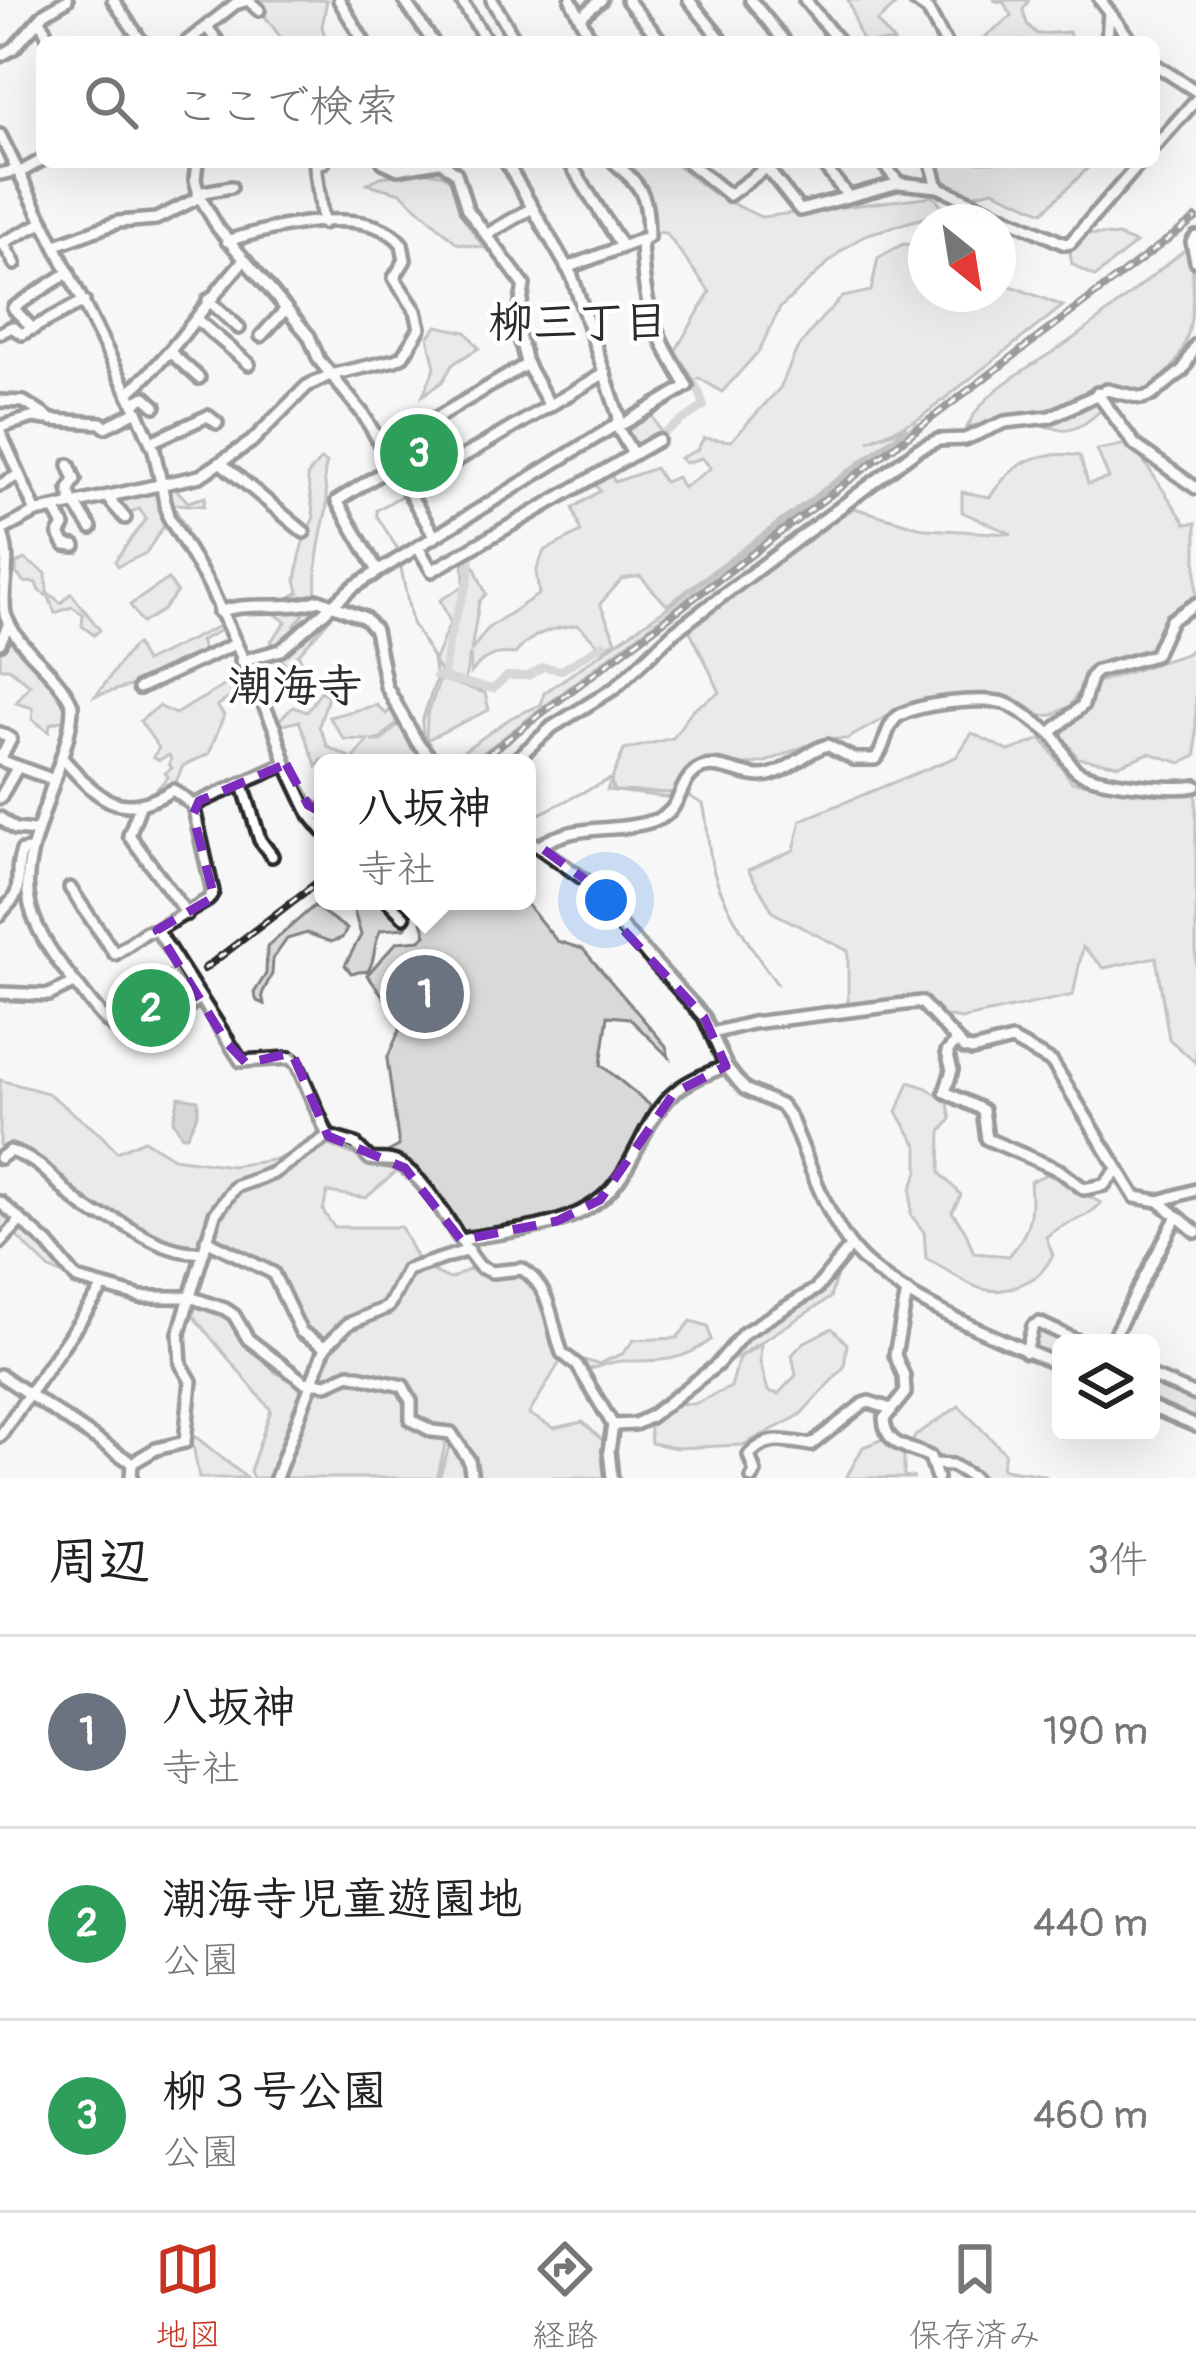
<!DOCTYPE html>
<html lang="ja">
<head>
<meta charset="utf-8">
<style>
	:root { --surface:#fff; --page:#f2f2f2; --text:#222; --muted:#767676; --line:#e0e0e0; --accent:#c8321e }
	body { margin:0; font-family:Pangolin,"Klee One",sans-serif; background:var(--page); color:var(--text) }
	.controls { position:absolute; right:36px; bottom:36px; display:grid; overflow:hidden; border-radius:18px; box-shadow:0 12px 48px #0002 }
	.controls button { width:108px; height:108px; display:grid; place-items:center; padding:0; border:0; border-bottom:3px solid var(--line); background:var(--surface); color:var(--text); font:60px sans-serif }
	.compass { position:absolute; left:908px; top:204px; width:108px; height:108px; border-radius:50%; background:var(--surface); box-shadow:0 12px 48px #0002; rotate:150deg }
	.you { position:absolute; left:606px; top:900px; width:42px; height:42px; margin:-30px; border:9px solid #fff; border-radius:50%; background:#1a73e8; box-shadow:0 0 0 18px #1a73e833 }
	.badge { display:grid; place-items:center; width:78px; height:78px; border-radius:50%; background:var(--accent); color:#fff; font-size:39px; font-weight:700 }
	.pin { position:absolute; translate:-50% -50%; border:6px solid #fff; box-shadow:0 3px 12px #0006 }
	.popup { position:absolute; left:314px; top:754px; width:222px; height:156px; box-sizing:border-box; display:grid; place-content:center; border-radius:18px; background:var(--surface); filter:drop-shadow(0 3px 9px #0005); font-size:39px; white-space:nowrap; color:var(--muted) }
	.popup b { font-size:45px; color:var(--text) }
	.popup::after { content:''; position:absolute; left:50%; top:100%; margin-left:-24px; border:24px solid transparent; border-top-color:var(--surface) }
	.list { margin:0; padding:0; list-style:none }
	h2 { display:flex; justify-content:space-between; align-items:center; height:156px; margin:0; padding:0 48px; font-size:51px }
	h2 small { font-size:39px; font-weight:400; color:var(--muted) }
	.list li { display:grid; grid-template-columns:78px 1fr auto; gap:36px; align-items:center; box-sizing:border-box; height:192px; padding:0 48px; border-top:3px solid var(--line) }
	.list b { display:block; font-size:45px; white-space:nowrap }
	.list p { margin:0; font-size:39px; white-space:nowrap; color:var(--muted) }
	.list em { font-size:39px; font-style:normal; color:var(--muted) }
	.icon { flex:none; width:66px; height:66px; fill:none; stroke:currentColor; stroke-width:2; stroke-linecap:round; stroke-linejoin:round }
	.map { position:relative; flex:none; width:1196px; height:1478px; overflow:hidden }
	.search { position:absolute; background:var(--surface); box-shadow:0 12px 48px #0002; left:36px; right:36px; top:36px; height:132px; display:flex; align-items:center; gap:30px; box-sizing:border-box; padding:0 42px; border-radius:18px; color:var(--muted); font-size:45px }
	.sheet { height:732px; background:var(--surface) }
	nav { display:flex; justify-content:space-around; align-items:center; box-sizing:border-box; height:168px; border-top:3px solid var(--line); background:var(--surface); font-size:33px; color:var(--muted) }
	nav a { display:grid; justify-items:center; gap:6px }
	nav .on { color:var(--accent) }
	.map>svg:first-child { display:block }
	.green { fill:#d9d9d9; stroke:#828282; stroke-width:3 }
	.water { fill:#b0b0b0; stroke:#7b7b7b; stroke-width:3 }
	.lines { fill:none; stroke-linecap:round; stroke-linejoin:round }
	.stream { stroke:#7b7b7b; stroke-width:3 }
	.canal { stroke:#b0b0b0; stroke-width:8 }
	.minor-casing { stroke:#2b2b2b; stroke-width:18 }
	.minor { stroke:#fff; stroke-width:9 }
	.rail-casing { stroke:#2b2b2b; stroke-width:8 }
	.rail { stroke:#fff; stroke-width:3; stroke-dasharray:9; stroke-linecap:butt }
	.marked { fill:none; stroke:#7b2cbf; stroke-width:9; stroke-dasharray:24 15; stroke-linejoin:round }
	.labels { text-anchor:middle; stroke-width:9; stroke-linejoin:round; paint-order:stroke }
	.neighbourhood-label { font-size:45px; font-weight:bold; fill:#2b2b2b; stroke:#fff }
</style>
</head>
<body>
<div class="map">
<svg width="1196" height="1478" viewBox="0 0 1196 1478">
	<rect width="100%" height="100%" fill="#f7f7f7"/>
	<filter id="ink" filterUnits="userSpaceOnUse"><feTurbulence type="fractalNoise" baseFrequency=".00833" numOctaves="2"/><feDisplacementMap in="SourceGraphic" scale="24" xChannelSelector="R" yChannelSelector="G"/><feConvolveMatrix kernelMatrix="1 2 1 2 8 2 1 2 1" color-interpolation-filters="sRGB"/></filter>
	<g filter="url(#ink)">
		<g class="green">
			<path d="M253,0H327L322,27L327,42H284Z"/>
			<path d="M848,0H901L877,22L894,42H863C855,27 855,14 848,0Z"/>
			<path d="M993,0H1029L1023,10L1027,24L1037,34L1069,32L1072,42L982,39L1012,16L1004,3Z"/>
			<path d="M614,162H673L715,195L761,217L933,196L947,211L865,235L841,251L780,308L759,351L722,392L699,378L690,383L673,355L710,292L666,233L648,232L644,193Z"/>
			<path d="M934,162H1094L1043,212L993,190L964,197L938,187Z"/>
			<path d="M423,171L444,175L458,186L459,211L484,248L457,243L401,193L367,184L380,177Z"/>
			<path d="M1078,233L1118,236L1136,243L1095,277L1072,264L1070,254Z"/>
			<path d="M903,244L926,245V294H998V281L1063,306L920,418L868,441L907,427L667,605L640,576L622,579L600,604L616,641L603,649L578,625C551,628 532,633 515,654C493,652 484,656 471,673L470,653L465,680L443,676L434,662L450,622L440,600L464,586L463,555L468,552L486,594L479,602L471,651L488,628L539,594L536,572L544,551L581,532L573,508L600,491L593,480L607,469L615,482L655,468L664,482L677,477L683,488L711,468L702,458L685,463L680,458L697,450L704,438L731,441L780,388L797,349L821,319L842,297L871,291L878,258Z"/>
			<path d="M1191,245C1196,304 1196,358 1148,391C1138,396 1124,397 1113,402C1096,411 1088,427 1067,430C1054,431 1061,428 1049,427C1021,422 994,421 967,427C985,386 1039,363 1074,338C1114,309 1152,275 1191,245Z"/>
			<path d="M437,326L466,332L479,348L453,364L442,382L423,395L435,367L428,337Z"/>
			<path d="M651,414L661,432L633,449L622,431Z"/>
			<path d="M918,422L470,763H446L512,717L541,705L544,693L671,605Z"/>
			<path d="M428,424L449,458L410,482L390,448Z"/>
			<path d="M1126,444L1139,454L1186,524L1196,523V601L1175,613L1149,650L1089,674L1071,705L1053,715L1035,716L1004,695L941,697L899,710L847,739H822L766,762L738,766L707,760L697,766L671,798L607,790L624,750L673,738L692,710L720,692L686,623L752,573L854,508L926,529L1012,534L962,512V492L990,497C1013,462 1036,450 1080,456L1088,484L1109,478L1097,450Z"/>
			<path d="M320,460L327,463C320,480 330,495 326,512C319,540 314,571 316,599L295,625L293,635L275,646L271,641L286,622L266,607L279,604L299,592L296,580L302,545L314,517L307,476Z"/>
			<path d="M172,485L188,502L205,497L204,506L172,504L187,529L185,544L163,527L146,553L118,566L115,561L146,519L139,509L127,513L117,508L114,499Z"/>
			<path d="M24,559L46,573L47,592L61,603L71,593L100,630L94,635L82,626L83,614L72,607L55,613L49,597L39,591L36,583L24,582L16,573V564Z"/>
			<path d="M168,579L177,592L163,610L142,623L130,605Z"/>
			<path d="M333,615L298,655L309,672L294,681L281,658Z"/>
			<path d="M217,627L221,630L200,641L204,652L137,684L95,696C111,679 119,659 136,644L145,662Z"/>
			<path d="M10,635L66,702L68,719L50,724L49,732L32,719L33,708L16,703L30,685L9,668H0V653Z"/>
			<path d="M1196,646V756L1181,763L1149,753L1119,765L1078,758L1061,734L1086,707L1098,682L1186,654Z"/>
			<path d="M243,675L247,687L217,706L224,715L209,754L183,766L174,786L158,797L153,793L168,777L165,773L172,768L169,764L171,759L169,755L159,760L153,757L159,748L140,721L159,706L175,714Z"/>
			<path d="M440,679L485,693L489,710L426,740L427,716Z"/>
			<path d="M321,691L328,697L319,726L328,747L349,757L345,761L322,760L317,767L299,721L279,726L277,722L293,707L307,712Z"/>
			<path d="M377,705L386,714L393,707L400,720L380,739L371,741H381L401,722L431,763H350L368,740L344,739L329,717Z"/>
			<path d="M972,733L1009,751L1042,739L1072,782L1180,794L1196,791V1063L1169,1039L1156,957L1104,968L1083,947L1073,995L961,1019L874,1003L848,1011V951L774,913L748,870L794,850L801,820L956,757Z"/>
			<path d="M351,901H383L385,907L400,911L407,907L406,901H425L412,906V918L405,928L381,930C372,944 377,957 368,971L351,973L345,965L361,935Z"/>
			<path d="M434,901H524L557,941L583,949L666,1046L669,1057L629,1018L608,1016L601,1065L651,1106C639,1130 629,1161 611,1180C573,1221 514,1224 463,1231L412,1164L382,1155L399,1146L387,1059L403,1022L367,975L397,942L420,940L426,935L420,915Z"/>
			<path d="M314,906L347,929L342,938L331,942L307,933L287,939L273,959L272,974L262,994L264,1004L257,1001L254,993L266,974L267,947Z"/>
			<path d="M175,967L195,998L145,1032L118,1028L106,1017Z"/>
			<path d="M0,1080L48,1093L100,1134L117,1152L144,1140L173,1158L232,1166L272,1160L326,1144L397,1171L366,1198L327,1192L323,1211L334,1227H401L420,1265L450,1279L474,1267L488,1277L516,1272L531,1281L561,1360L529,1414L554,1428L583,1422L608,1446L604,1463L608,1478H439L454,1431L415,1422L412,1391C393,1380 367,1366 344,1374C332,1378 329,1383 315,1380L325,1347L295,1323L274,1273L208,1241L196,1252L114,1218L92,1213L40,1162L0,1146Z"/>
			<path d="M909,1082L927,1088L948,1103L951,1119L941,1132L940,1173L961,1195L952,1212L965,1230L974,1253L1009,1256C1030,1232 1033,1214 1030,1182L1047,1174L1101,1203C1085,1222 1065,1220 1046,1237L1053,1255C1042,1274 1037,1278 1017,1286C978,1302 959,1273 926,1259L924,1232L911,1215V1189L918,1172V1147L897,1112Z"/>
			<path d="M0,1203L48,1244L71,1279L50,1269L15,1235L0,1234Z"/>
			<path d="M834,1273L837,1274L830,1298L714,1372L749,1334Z"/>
			<path d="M195,1303L227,1316L275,1372L307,1387L270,1478H253L250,1471L271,1410L193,1316Z"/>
			<path d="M691,1321L708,1326L711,1340C680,1363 659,1361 623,1361C612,1361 596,1368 584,1371L573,1357L598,1364L622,1354L634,1340L677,1338Z"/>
			<path d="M1042,1327L1074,1343H1061V1365L1032,1352L1034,1334Z"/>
			<path d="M832,1328L847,1344L844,1367L800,1415L743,1445L677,1448L651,1443L649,1422L669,1403L694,1404L731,1387L739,1358L761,1344L760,1362L768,1391L778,1394L796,1375L792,1355L803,1343Z"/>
			<path d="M348,1377L400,1388L407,1425L447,1437L437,1478H281L313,1387L329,1389Z"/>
			<path d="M1151,1380L1196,1398V1423L1151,1404Z"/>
			<path d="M959,1406L1005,1453L1002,1468C1018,1474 1033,1470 1049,1478H973L908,1448L916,1435Z"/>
			<path d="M191,1433L247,1478H199Z"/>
			<path d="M888,1437L904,1451V1476L915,1478H846L863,1447Z"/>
		</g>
		<path class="water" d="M179,1097L198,1100V1113L187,1136H182L173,1121Z"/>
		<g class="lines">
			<g class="stream">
				<path d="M442,168L456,183"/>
				<path d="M483,238L519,290"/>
				<path d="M516,304C505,341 525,376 543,407"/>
				<path d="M408,492L377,510V516L397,548L412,623L433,658L436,680L422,721L423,735L443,763"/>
				<path d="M685,794L703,804C709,826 707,847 713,869C722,903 755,955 777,984"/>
				<path d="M527,820L610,779L614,791L676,793"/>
			</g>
			<g class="canal">
				<path d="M624,176L640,198L644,228"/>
				<path d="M651,441L704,406L699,391L669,346"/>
				<path d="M436,676L493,689L507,676H528L543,667L562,670L603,644"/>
				<path d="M444,678C446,643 455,617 467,585C472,572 467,560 474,548"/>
			</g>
			<defs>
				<g id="minor">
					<path d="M113,0L142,42"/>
					<path d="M339,0L364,42"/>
					<path d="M404,0L433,42"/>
					<path d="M461,0L487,42"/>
					<path d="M492,0L516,42"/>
					<path d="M571,0L592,42"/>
					<path d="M627,0L662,42"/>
					<path d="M689,0L723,42"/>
					<path d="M751,0L785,42"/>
					<path d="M805,0L839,42"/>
					<path d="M914,0L928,10L945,42"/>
					<path d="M1100,0L1132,42"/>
					<path d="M580,17L601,0"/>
					<path d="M40,19L50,42"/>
					<path d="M207,27L218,42"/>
					<path d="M187,42L235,4L248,0L259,10"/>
					<path d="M1107,42L1109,12"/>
					<path d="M0,56L14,48L45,13L67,0"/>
					<path d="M1154,64L1196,91"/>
					<path d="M0,135L137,411L154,450L168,516L209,585L275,729L286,764L310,815L323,831"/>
					<path d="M1154,147L1196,100"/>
					<path d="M197,162L195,180L200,197L218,228L309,336L319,360L363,414L435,537"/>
					<path d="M383,162L398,169L438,162"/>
					<path d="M442,162L456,173L467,209L524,285L517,326L526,363L550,406"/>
					<path d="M569,162L621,245"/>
					<path d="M688,162L729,195L774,162"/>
					<path d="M762,162L800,210L899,183L938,187L1065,244L1070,243L1141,162"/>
					<path d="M821,162L848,196"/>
					<path d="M882,162L899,183"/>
					<path d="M931,162L938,187"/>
					<path d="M19,173L42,160"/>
					<path d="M0,174L18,170"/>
					<path d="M198,193L231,187"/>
					<path d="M323,223L315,164L324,162"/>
					<path d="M486,235L532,208"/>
					<path d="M1196,237L1192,242L1196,261"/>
					<path d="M3,243L15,264"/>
					<path d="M0,244L44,222"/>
					<path d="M56,245L118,222L156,219L200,197"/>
					<path d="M567,268L648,237C647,196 645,189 614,162"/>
					<path d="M208,300L239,328"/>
					<path d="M196,319L249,364"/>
					<path d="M33,329L13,308L69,272"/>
					<path d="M0,333L12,327L22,334L84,301"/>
					<path d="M261,336L286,309"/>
					<path d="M171,353L199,378"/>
					<path d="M128,393C174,354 204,304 244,260"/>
					<path d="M1097,393L1135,445L1196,488"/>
					<path d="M0,401L24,402L52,420L101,423L105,427L137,411"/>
					<path d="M133,403L145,397L155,406"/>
					<path d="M0,427L34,417L46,419"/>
					<path d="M0,432L36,512"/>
					<path d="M151,442L208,416L217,423"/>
					<path d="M633,454L616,425L625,423L687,386C652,328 643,307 641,239"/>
					<path d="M455,460L431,421L527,364"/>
					<path d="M221,463L304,532"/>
					<path d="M69,465L75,480L69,489L72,504"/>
					<path d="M0,485L19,475"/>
					<path d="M408,489L605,373"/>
					<path d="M107,497L125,518"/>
					<path d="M75,504L91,528"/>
					<path d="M54,508L64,526L59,534L65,545L75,546"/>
					<path d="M0,531L36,512L200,476L251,442L307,386L330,375L395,360L403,356L420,328L416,311L394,278L405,260L402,244C368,202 273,227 227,241"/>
					<path d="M1,531C14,563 0,585 5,614C17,650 58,671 72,705C72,727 65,747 58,768C25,873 2,897 81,990C99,1013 114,1038 146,1035L199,999"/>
					<path d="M418,547L432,571L658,440"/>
					<path d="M378,571L337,501L394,465"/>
					<path d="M219,612C252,600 286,612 319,600L365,618L375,630L386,686L417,742L435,763"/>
					<path d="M0,643L9,623"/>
					<path d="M241,661L281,650L353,587L616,425L619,417L572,276L506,162"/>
					<path d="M139,688L233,645"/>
					<path d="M0,733L11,739L0,759"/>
					<path d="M1050,733L1083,705L1091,677L1097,671L1155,655L1171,620L1196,604"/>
					<path d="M62,758C99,799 119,822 173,790L193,805"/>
					<path d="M0,760L54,780"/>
					<path d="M512,763L552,727L615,688L674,632L918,449L938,440L965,439L1005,422L1050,417L1107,390L1142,398L1152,395L1183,370L1196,345"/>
					<path d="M286,764L193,805L213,892L208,900L157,930L241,1061L290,1058L297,1064L328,1136L355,1144L370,1159C380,1161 389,1158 398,1163C431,1181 456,1239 480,1267L492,1272L522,1269C552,1288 551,1323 562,1353L577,1365L613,1425L609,1451L612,1478"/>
					<path d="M243,785L260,840L272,856"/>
					<path d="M0,798L17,768"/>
					<path d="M308,805L323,816"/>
					<path d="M140,806L129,835L187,914"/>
					<path d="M0,818L15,829L36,831"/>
					<path d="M527,839L605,894L620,925L704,1017L726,1066L737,1080L745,1089L782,1106L790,1117C808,1159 823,1208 850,1245C890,1298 1000,1338 1061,1366"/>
					<path d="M539,846C580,821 612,835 656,820C682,811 677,785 696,771C714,758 740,776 760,776C784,776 804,752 827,745L854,759H875C886,748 884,731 895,719C910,703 984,697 1004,703C1019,708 1038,724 1051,734C1063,744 1064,762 1077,771C1094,783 1176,791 1196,786"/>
					<path d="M70,888L115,954L146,932L157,930"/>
					<path d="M388,901L404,917"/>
					<path d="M0,915C5,906 14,902 17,891C20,875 15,870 22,851L29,850"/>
					<path d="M0,993L49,995L74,983"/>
					<path d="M712,1033L752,1023L921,1002L964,1048L972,1050L1012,1040L1052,1062L1135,1197L1159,1201L1196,1190"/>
					<path d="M957,1041L947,1052L952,1070L945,1092L983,1110L987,1139L1059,1170L1084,1189L1104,1185L1116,1171"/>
					<path d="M0,1158L10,1151C52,1164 58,1192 92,1212C100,1217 110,1216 118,1221C143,1236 173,1255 204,1252"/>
					<path d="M1159,1201L1196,1232"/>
					<path d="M0,1202L48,1244L77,1279L141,1297H190L225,1309L234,1315L248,1339L304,1382L327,1384L349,1374L403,1386L411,1401V1420L432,1431L451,1433L469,1460L472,1478"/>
					<path d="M206,1240L273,1273L301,1332L325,1347"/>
					<path d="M461,1240C507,1230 565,1230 602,1198C636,1169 642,1119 676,1091C691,1079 709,1073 726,1066"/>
					<path d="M0,1243L21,1220"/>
					<path d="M907,1292L895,1355L904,1376L905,1393L884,1419C886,1448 909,1446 930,1457L937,1478"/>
					<path d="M1110,1343L1176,1218"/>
					<path d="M1026,1352L1033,1326L1039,1323L1082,1343"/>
					<path d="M0,1375L132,1463"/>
					<path d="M1151,1376L1196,1395"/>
					<path d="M1151,1407L1196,1426"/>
					<path d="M613,1425L635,1424L650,1417L717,1365L744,1333L816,1289L851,1246"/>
					<path d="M0,1436L102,1289"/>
					<path d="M935,1464L952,1465L974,1478"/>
					<path d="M131,1478L132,1463L156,1449L185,1442L191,1381L181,1364L179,1333L215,1214L235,1187L273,1173L328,1136"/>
					<path d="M276,1478L325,1347L348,1324L388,1307L407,1270L469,1250"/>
					<path d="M752,1478L755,1472L749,1455C767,1435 786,1441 811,1445L863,1404L869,1402L891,1409"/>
				</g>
			</defs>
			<use href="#minor" class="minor-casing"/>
			<use href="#minor" class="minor"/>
			<defs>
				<g id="rail">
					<path d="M476,763L1196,218"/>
					<path d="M204,969L323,878"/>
				</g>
			</defs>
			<use href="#rail" class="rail-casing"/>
			<use href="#rail" class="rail"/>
		</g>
	</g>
	<path d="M0 0H1196V1478H0ZM286,764L308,805L364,836L437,766L492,827L532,841L605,894L619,925L704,1017L726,1066L674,1093L600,1200L557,1221L461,1240L405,1168L328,1136L292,1053L246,1063L227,1043L157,930L214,897L193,815L199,801Z" fill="#f7f7f7" fill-opacity=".55" fill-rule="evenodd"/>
	<path class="marked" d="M286,764L308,805L364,836L437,766L492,827L532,841L605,894L619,925L704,1017L726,1066L674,1093L600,1200L557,1221L461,1240L405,1168L328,1136L292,1053L246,1063L227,1043L157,930L214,897L193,815L199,801Z"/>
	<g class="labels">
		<g class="neighbourhood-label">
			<text x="578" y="337">柳三丁目</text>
			<text x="295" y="701">潮海寺</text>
		</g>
	</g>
</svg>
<div class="controls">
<button><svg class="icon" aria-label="layers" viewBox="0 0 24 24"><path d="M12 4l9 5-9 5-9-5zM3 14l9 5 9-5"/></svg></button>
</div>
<svg class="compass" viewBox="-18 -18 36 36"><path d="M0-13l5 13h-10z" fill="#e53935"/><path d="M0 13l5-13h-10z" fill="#767676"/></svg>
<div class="you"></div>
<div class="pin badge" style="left:425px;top:994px;background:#6b7280">1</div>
<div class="popup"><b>八坂神</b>寺社</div>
<div class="pin badge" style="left:151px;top:1008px;background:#2e9e5b">2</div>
<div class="pin badge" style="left:419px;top:453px;background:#2e9e5b">3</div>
<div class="search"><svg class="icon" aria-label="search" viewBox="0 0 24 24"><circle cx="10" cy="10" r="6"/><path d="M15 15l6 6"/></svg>ここで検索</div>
</div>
<section class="sheet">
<h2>周辺<small>3件</small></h2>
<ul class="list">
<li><span class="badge" style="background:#6b7280">1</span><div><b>八坂神</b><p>寺社</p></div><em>190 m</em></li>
<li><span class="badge" style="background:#2e9e5b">2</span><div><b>潮海寺児童遊園地</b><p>公園</p></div><em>440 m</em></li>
<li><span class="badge" style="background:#2e9e5b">3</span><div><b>柳３号公園</b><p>公園</p></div><em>460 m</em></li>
</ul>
</section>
<nav>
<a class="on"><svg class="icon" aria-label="map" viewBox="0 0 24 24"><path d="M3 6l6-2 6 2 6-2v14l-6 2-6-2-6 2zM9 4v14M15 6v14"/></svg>地図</a>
<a><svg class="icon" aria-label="directions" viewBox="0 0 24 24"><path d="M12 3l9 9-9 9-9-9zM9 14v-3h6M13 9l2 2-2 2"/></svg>経路</a>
<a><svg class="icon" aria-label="saved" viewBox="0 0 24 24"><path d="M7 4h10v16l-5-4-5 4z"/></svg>保存済み</a>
</nav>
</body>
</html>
